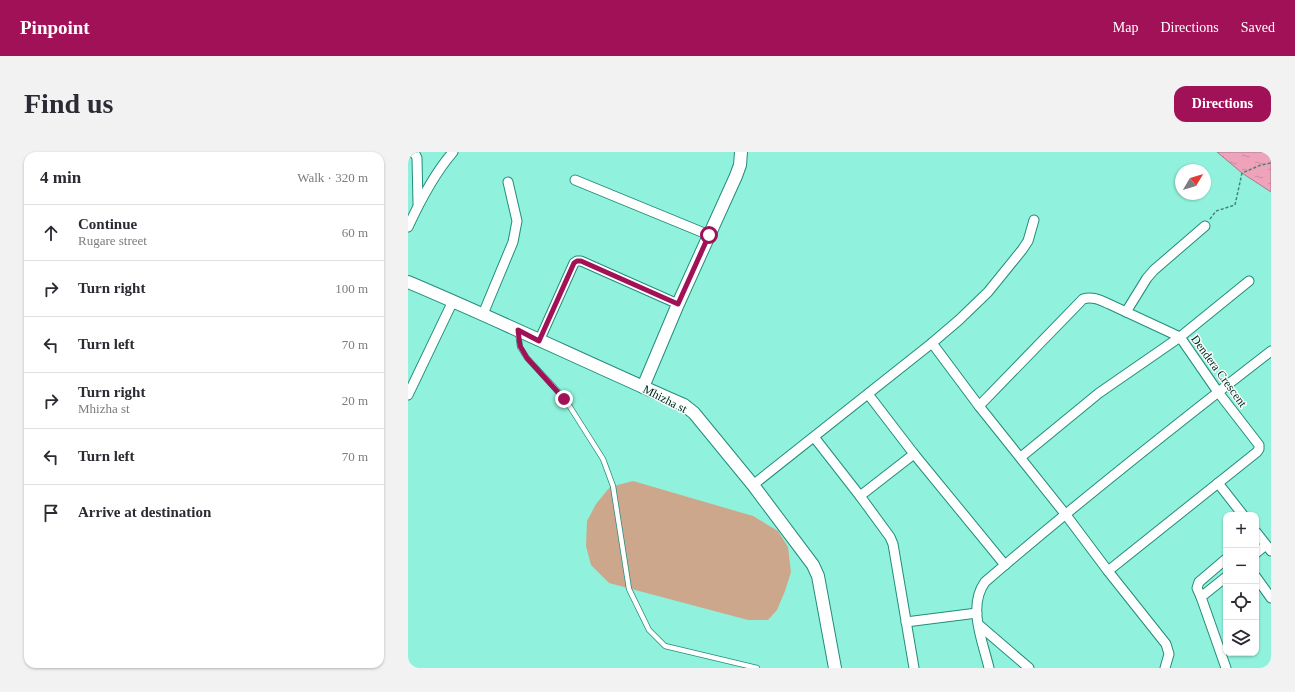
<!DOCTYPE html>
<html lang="en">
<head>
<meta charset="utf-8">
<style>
	:root { --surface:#fff; --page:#f2f2f3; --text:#2b2b33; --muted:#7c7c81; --line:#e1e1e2; --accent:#a11158 }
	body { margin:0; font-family:Georgia,serif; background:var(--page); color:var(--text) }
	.controls { position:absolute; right:12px; bottom:12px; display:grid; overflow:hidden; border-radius:8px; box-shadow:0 1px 3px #0004 }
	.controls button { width:36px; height:36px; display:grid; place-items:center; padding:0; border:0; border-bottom:1px solid var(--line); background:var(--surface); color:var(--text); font:20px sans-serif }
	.compass { position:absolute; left:767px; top:12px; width:36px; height:36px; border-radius:50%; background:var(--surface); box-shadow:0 1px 3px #0004; rotate:52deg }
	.stop { position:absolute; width:12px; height:12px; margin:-9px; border:3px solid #a11158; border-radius:50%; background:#fff }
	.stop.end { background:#a11158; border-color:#fff; box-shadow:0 1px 4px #0008 }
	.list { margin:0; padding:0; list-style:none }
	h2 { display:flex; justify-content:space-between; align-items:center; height:52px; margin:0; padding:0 16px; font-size:17px }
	h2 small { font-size:13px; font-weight:400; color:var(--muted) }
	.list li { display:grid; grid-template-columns:26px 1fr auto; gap:12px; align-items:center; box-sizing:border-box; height:56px; padding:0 16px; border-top:1px solid var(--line) }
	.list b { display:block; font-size:15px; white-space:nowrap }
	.list p { margin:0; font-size:13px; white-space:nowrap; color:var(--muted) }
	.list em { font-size:13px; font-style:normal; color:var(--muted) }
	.icon { flex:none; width:22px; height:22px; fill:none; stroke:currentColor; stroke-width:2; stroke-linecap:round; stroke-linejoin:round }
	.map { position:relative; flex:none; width:863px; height:516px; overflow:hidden; border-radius:12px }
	header { display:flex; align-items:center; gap:24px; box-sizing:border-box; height:56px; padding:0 20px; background:var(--accent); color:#fff }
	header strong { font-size:19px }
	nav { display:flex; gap:22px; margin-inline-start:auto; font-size:14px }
	.intro { display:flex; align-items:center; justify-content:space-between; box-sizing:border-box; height:96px; padding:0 24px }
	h1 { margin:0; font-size:28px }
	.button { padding:10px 18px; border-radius:12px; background:var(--accent); color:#fff; font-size:14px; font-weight:700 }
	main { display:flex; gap:24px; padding:0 24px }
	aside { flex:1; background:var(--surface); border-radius:12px; box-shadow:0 1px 3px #0004 }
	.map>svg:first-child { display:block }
	.pitch { fill:#cda78b }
	.water { fill:url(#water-ripples); stroke:#a77c8b }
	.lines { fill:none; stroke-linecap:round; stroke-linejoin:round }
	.service-casing { stroke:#238d7b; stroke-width:6 }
	.minor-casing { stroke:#238d7b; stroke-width:11 }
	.tertiary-casing { stroke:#238d7b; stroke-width:14 }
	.path { stroke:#458376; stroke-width:1.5; stroke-dasharray:3 2; stroke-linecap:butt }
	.service { stroke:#fff; stroke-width:4.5 }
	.minor { stroke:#fff; stroke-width:9 }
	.tertiary { stroke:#fff; stroke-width:12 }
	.route { stroke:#a11158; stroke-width:5 }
	.labels { text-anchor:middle; stroke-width:3; stroke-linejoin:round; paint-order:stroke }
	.street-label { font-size:12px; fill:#01201a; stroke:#f6fffc }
</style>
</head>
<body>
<header>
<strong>Pinpoint</strong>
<nav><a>Map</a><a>Directions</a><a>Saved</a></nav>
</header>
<div class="intro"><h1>Find us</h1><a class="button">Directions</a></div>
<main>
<aside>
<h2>4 min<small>Walk · 320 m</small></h2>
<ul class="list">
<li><svg class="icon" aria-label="ahead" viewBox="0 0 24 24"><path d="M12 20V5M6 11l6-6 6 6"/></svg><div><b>Continue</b><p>Rugare street</p></div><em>60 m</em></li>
<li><svg class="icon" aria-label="right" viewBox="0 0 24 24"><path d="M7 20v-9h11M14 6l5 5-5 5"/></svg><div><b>Turn right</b></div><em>100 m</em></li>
<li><svg class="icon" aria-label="left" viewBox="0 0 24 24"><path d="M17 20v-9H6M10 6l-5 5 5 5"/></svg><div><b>Turn left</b></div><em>70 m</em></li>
<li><svg class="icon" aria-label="right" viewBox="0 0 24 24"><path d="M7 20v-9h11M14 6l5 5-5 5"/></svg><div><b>Turn right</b><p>Mhizha st</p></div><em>20 m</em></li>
<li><svg class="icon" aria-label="left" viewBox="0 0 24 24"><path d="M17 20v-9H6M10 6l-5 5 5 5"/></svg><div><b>Turn left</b></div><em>70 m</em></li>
<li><svg class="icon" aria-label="arrive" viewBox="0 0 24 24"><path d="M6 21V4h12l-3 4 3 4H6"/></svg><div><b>Arrive at destination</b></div></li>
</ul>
</aside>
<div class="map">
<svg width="863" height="516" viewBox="0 0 863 516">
	<defs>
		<pattern id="water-ripples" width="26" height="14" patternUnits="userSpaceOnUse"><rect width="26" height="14" fill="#eea3bb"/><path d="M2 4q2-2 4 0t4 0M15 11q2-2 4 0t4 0" fill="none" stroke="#ca8ca0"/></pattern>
	</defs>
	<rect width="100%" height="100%" fill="#90f1dc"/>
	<path class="pitch" d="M225,329L345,364L370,379L380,395L383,420L377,439L369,458L360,468H340L201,431L183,413L178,394L179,369L188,352L202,335Z"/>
	<path class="water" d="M809,0H863V40L834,21Z"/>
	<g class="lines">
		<defs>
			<path id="service" d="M110,180L112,195L119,206L157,247L195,307L205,334L221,437L241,478L257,494L349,516"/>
			<g id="minor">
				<path d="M4,0L7,2L9,6L10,52"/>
				<path d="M167,28L301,83"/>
				<path d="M0,75C12,49 26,22 45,0"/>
				<path d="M718,160L739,126L746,118L797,74"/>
				<path d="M75,162L105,90L109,69L100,30"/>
				<path d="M131,189L166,111L169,109H173L270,152"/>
				<path d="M524,191L571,254L658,363L700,419L758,492L761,502L757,516"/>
				<path d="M460,242L506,302"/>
				<path d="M0,243L45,149"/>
				<path d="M571,254L675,147C684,144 692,148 701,152L772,185L810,240L851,293V297L849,300L700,419"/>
				<path d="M406,285L452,344"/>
				<path d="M613,305L691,241L772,185L841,129"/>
				<path d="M810,331L835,363"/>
				<path d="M345,333L524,191L551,168L580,140L614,98L620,89L626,68"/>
				<path d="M848,380L863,399"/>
				<path d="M848,401L858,393"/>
				<path d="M848,425L863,446"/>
				<path d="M793,445L789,436L791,430L818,407"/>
				<path d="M498,470L569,461"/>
				<path d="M571,473L621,516"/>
				<path d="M506,516L485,392L482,385L452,344L506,302L597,413"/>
				<path d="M581,516C575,490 559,455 577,430C670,350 766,274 863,199"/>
				<path d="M818,516L793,445L818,425"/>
			</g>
			<g id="tertiary">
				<path d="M0,130C93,169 184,213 276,253L286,261L345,333L405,413L410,424L427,516"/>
				<path d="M235,235L270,152L328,24L332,13L333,0"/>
			</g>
		</defs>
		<use href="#service" class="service-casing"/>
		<use href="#minor" class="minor-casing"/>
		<use href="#tertiary" class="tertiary-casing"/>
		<path class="path" d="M802,67L808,59L827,53L834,21L853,13L863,11"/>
		<use href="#service" class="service"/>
		<use href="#minor" class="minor"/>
		<use href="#tertiary" class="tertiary"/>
	</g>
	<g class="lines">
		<path class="route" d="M156,247L119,206L112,194L110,178L131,189L166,111L169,109H173L270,152L301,83"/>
	</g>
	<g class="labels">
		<g class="street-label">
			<text transform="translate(811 219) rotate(54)" y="4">Dendera Crescent</text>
			<text transform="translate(257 247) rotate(27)" y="4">Mhizha st</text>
		</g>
	</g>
</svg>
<div class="controls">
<button>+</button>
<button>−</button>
<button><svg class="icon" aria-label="locate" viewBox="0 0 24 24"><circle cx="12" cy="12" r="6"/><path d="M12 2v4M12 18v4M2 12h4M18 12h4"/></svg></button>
<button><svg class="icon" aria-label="layers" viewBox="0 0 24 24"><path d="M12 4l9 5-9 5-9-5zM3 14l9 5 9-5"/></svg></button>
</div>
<svg class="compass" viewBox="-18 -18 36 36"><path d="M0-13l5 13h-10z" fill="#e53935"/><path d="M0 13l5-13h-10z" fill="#7c7c81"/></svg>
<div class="stop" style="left:301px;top:83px"></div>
<div class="stop end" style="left:156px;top:247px"></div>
</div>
</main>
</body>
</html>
